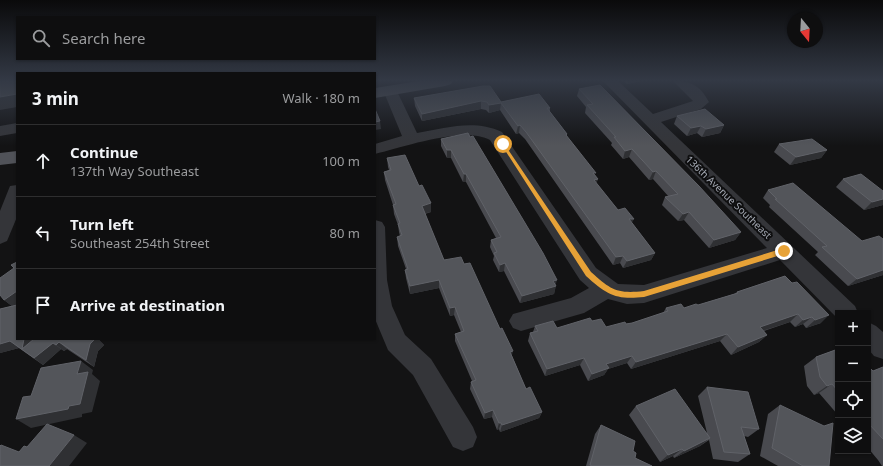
<!DOCTYPE html>
<html lang="en">
<head>
<meta charset="utf-8">
<style>
	:root { --surface:#0e0e0f; --page:#171718; --text:#f1f3f6; --muted:#9b9c9e; --line:#2e2e2f }
	body { margin:0; font-family:"Noto Sans",sans-serif; background:var(--page); color:var(--text) }
	.controls { position:absolute; right:12px; bottom:12px; display:grid; overflow:hidden; border-radius:0px; box-shadow:0 1px 3px #0004 }
	.controls button { width:36px; height:36px; display:grid; place-items:center; padding:0; border:0; border-bottom:1px solid var(--line); background:var(--surface); color:var(--text); font:20px sans-serif }
	.compass { position:absolute; left:787px; top:12px; width:36px; height:36px; border-radius:50%; background:var(--surface); box-shadow:0 1px 3px #0004; rotate:162deg }
	.stop { position:absolute; width:12px; height:12px; margin:-9px; border:3px solid #e7a237; border-radius:50%; background:#fff }
	.stop.end { background:#e7a237; border-color:#fff; box-shadow:0 1px 4px #0008 }
	.list { margin:0; padding:0; list-style:none }
	h2 { display:flex; justify-content:space-between; align-items:center; height:52px; margin:0; padding:0 16px; font-size:17px }
	h2 small { font-size:13px; font-weight:400; color:var(--muted) }
	.list li { display:grid; grid-template-columns:26px 1fr auto; gap:12px; align-items:center; box-sizing:border-box; height:72px; padding:0 16px; border-top:1px solid var(--line) }
	.list b { display:block; font-size:15px; white-space:nowrap }
	.list p { margin:0; font-size:13px; white-space:nowrap; color:var(--muted) }
	.list em { font-size:13px; font-style:normal; color:var(--muted) }
	.icon { flex:none; width:22px; height:22px; fill:none; stroke:currentColor; stroke-width:2; stroke-linecap:round; stroke-linejoin:round }
	.map { position:relative; flex:none; width:883px; height:466px; overflow:hidden }
	.search { position:absolute; background:var(--surface); box-shadow:0 1px 3px #0004; left:16px; top:16px; width:360px; height:44px; display:flex; align-items:center; gap:10px; box-sizing:border-box; padding:0 14px; border-radius:0px; color:var(--muted); font-size:15px }
	.panel { position:absolute; background:var(--surface); box-shadow:0 1px 3px #0004; left:16px; top:72px; width:360px; height:268px; border-radius:0px }
	.map>svg:first-child { display:block }
	.lines { fill:none; stroke-linecap:round; stroke-linejoin:round }
	.minor { fill:#343539; fill-rule:evenodd }
	.major { fill:#505258; fill-rule:evenodd }
	.wall { fill:#494a4f }
	.shaded-wall { fill:#2f3033 }
	.building { fill:#53555a; stroke:#606268 }
	.route { fill:#e7a237 }
	.labels { text-anchor:middle; stroke-width:4; stroke-linejoin:round; paint-order:stroke }
	.street-label { font-size:10px; fill:#a5aab4; stroke:#0e0e0f }
</style>
</head>
<body>
<div class="map">
<svg width="883" height="466" viewBox="0 0 883 466">
	<rect width="100%" height="100%" fill="#131314"/>
	<g class="lines">
		<g class="minor">
			<path d="M603,81H618L653,114L693,101L673,81C691,81 700,85 709,102L701,109L661,122L855,306L858,313H838V319L780,260L644,303L627,304L608,299L584,313L521,331L513,328L509,321L513,314L571,298L589,288L580,280L490,140C463,126 404,147 375,154V144L402,136L383,90L385,87H395L417,133C446,128 474,119 502,132L596,268L618,284L644,285L767,248Z"/>
			<path d="M17,123V133L0,136V126Z"/>
			<path d="M17,185V217L7,241L0,244V211L10,186Z"/>
			<path d="M375,220L382,222L385,227L387,280L392,306L405,335L431,359L473,427L477,437L473,447L463,451L453,447L413,375L388,350L375,319Z"/>
			<path d="M868,322L876,326L883,332V359L874,356L868,349Z"/>
		</g>
		<g class="major">
			<path d="M419,81H453L451,84L445,86L375,98V88Z"/>
			<path d="M17,151V163L0,165V153Z"/>
		</g>
	</g>
	<g class="wall">
		<path d="M624,81H641L627,84Z"/>
		<path d="M579,89L741,232L735,240L709,248L684,220L678,221L662,205L665,197H669L653,179L649,180L629,157L623,159L611,145L612,143L585,113L586,107L577,96Z"/>
		<path d="M414,98L501,102L550,108V112L567,134V136L598,179L596,183L618,210L632,223L655,253L651,260L623,268L620,263L613,265L525,139L519,133L516,134L500,110L489,113L486,110L481,109L422,121L415,106Z"/>
		<path d="M677,116L724,125L720,133L702,137L697,133L687,136L674,124Z"/>
		<path d="M468,133L556,284L554,294L520,303L504,271L499,272L493,260L494,256L490,247L491,240L496,238L466,182H463L451,158H447L441,146V139Z"/>
		<path d="M779,144L827,150L821,158L790,165L774,152Z"/>
		<path d="M387,158L431,212L425,214L444,260L464,264L512,356L526,389L542,412L539,418L500,432L499,429L497,430L492,417L484,419L470,389L471,382L472,381L455,341V334L461,332L454,315L450,316L439,288L410,294L406,278L405,270L406,269L398,246L397,237L400,236L399,232L398,225L394,214L393,205L385,180L384,172L389,170L388,167Z"/>
		<path d="M843,179L883,191V205L864,210L836,187Z"/>
		<path d="M768,190L883,275L848,286L815,255L818,252L769,207L770,205L763,198Z"/>
		<path d="M17,262L16,305L17,339H101L99,340L104,345L98,351L94,367L67,349L64,351L61,349L43,365L19,348L0,353V309L12,306L4,300L14,268Z"/>
		<path d="M785,276L821,323L806,328L803,324L795,327L790,322L764,331L767,335L759,342L731,355L720,341L631,369L627,363L608,369L604,375L588,381L580,365L545,376L528,341L530,333L533,332L535,326L557,328L592,321L606,327L632,323L663,313L666,308H684L698,305L734,294L737,292Z"/>
		<path d="M838,349V415L819,393L814,395L807,386L804,366L816,357Z"/>
		<path d="M868,366L873,371L883,368V466H882L878,460L868,448Z"/>
		<path d="M707,387L759,429L748,437L744,436L750,454L738,462L713,459L709,440L700,446L674,458L673,456L660,462L629,415L636,406L707,433L698,396Z"/>
		<path d="M780,405L829,466H778L760,456L768,414Z"/>
		<path d="M601,425L633,451L635,458L652,466H586L595,434Z"/>
	</g>
	<g class="shaded-wall">
		<path d="M628,81H641L627,84Z"/>
		<path d="M17,94V107L0,110V97Z"/>
		<path d="M481,101V109L422,121V114Z"/>
		<path d="M501,103L500,110L489,113V105Z"/>
		<path d="M380,121L381,129L375,130V122Z"/>
		<path d="M520,125L519,133L516,134L518,126Z"/>
		<path d="M724,125L720,133L702,137L706,129Z"/>
		<path d="M701,126L697,133L687,136L691,128Z"/>
		<path d="M632,149L629,157L623,159L625,151Z"/>
		<rect x="447" y="150" width="4" height="8"/>
		<path d="M827,150L821,158L790,165L796,157Z"/>
		<path d="M656,171L653,179L649,180L653,172Z"/>
		<path d="M464,174H466V182H463Z"/>
		<path d="M598,179L595,187L594,180Z"/>
		<path d="M883,199V205L864,210L872,202Z"/>
		<path d="M431,203V212L422,214V206Z"/>
		<path d="M689,212L684,220L678,221L683,214Z"/>
		<path d="M629,219H634L630,226Z"/>
		<path d="M741,232L735,240L709,248L714,240Z"/>
		<path d="M655,253L651,260L623,268L627,261Z"/>
		<path d="M623,256L620,263L613,265L616,257Z"/>
		<path d="M505,263L504,271L499,272L500,265Z"/>
		<path d="M883,270V275L848,286L857,279Z"/>
		<path d="M439,280V288L410,294V286Z"/>
		<path d="M557,280L555,287L556,286L554,294L520,303L522,296L553,281Z"/>
		<path d="M17,291V304L13,307L4,300Z"/>
		<path d="M455,307L454,315L450,316V308Z"/>
		<path d="M798,314L790,322L753,334L760,327Z"/>
		<path d="M829,315L821,323L806,328L815,320Z"/>
		<path d="M812,317L803,324L795,327L803,320Z"/>
		<path d="M727,334L720,341L631,369L636,362Z"/>
		<path d="M767,335L759,342L731,355L738,347Z"/>
		<path d="M24,339H35L22,349Z"/>
		<path d="M95,339H101L99,340L104,345L98,351L94,367L86,360L90,344Z"/>
		<path d="M10,341L19,348L0,353V344Z"/>
		<path d="M59,342L67,349L64,351L56,345Z"/>
		<path d="M53,343L61,349L43,365L34,358Z"/>
		<path d="M513,351L511,359L510,352Z"/>
		<path d="M632,356L627,363L608,369L604,375L588,381L592,374L606,364Z"/>
		<path d="M584,358L580,365L545,376L547,369Z"/>
		<path d="M81,361L93,370L92,374L100,381L92,412L82,414V417L31,428L16,419L77,374Z"/>
		<path d="M832,384L819,393L814,395L827,386Z"/>
		<path d="M493,410L492,417L484,419L485,413Z"/>
		<path d="M542,412L539,418L500,432L502,425Z"/>
		<path d="M499,423H501L499,429L497,430Z"/>
		<path d="M74,435L87,443L69,466H49Z"/>
		<path d="M710,438L700,446L674,458L684,451Z"/>
		<path d="M682,449L673,456L660,462L668,455Z"/>
	</g>
	<g class="building">
		<path d="M0,81H17V94L0,97Z"/>
		<path d="M600,85L699,186L741,232L714,240L689,212L683,214L665,197L678,194L656,171L653,172L632,149L625,151L614,137H616L587,105L593,104L579,89Z"/>
		<path d="M483,86H490L501,102L539,94L550,108H547L567,134L566,135L596,173H593L598,179L594,180L618,210L625,208L634,219H629L655,253L627,261L623,256L616,257L526,132L520,125L518,126L501,103L489,105L487,102L481,101L422,114L414,98Z"/>
		<path d="M375,109L380,121L375,122Z"/>
		<path d="M705,109L724,125L706,129L701,126L691,128L677,116Z"/>
		<path d="M468,133L470,137L473,136L543,253L557,280L553,281L556,286L522,296L505,263L500,265L494,253L497,252L491,240L501,237L466,174H464L451,150H447L441,139Z"/>
		<path d="M812,139L827,150L796,157L779,144Z"/>
		<path d="M405,155L419,186L422,185L431,203L422,206L444,260L461,257L464,264L470,263L500,329L502,328L513,351L510,352L526,389L530,387L542,412L502,425L501,423H499L493,410L485,413L471,382L476,380L455,334L464,331L455,307L450,308L439,280L410,286L405,270L408,269L397,237L402,235L398,224L400,223L393,205L396,204L384,172L391,170L387,158Z"/>
		<path d="M861,174L883,191V199L872,202L843,179Z"/>
		<path d="M793,183L862,241L879,236L883,239V270L857,279L822,247L827,246L775,199H777L768,190Z"/>
		<path d="M17,262V291L4,300L0,295V278L14,268L11,265Z"/>
		<path d="M785,276L792,283L797,282L829,315L815,320L812,317L803,320L798,314L760,327L767,335L738,347L727,334L636,362L632,356L606,364L609,368L592,374L584,358L547,369L530,333L538,331L535,326L553,321L557,328L590,318L592,321L601,319L606,327L625,322L626,324L632,323L668,311L666,308L681,304L684,308L696,304L698,305L738,293L737,292Z"/>
		<path d="M17,305V339H24L22,349L34,339H95L90,344L86,360L59,342L56,345L53,343L34,358L10,341L0,344V309Z"/>
		<path d="M838,349V391L832,384L827,386L820,377L816,357Z"/>
		<path d="M81,361L77,374L88,372L80,404L69,406L68,409L16,419L23,397L31,396L41,368Z"/>
		<path d="M868,366L873,371L883,367V439L868,423Z"/>
		<path d="M707,387L748,392L759,429L741,427L750,454L724,452Z"/>
		<path d="M675,389L710,438L684,451L682,449L668,455L636,406Z"/>
		<path d="M780,405L824,426L833,423L829,466H803L772,448Z"/>
		<path d="M47,424L74,435L49,466H0V446L1,445L19,452L24,446L27,447Z"/>
		<path d="M601,425L635,441L633,451L636,453L635,458L652,466H592L590,465Z"/>
	</g>
	<linearGradient id="sky" x2="0" y2="1"><stop stop-color="#0a0a0b"/><stop offset="0.55" stop-color="#333945"/><stop offset="1" stop-color="#333945" stop-opacity="0"/></linearGradient>
	<rect width="883" height="146" fill="url(#sky)"/>
	<path class="route" d="M503,142L591,272C611,290 617,294 644,291L784,248L787,251L784,254L644,297C616,300 607,295 586,276L501,144Z"/>
	<g class="labels">
		<g class="street-label">
			<text transform="translate(729 197) rotate(44)" y="4">136th Avenue Southeast</text>
		</g>
	</g>
</svg>
<div class="controls">
<button>+</button>
<button>−</button>
<button><svg class="icon" aria-label="locate" viewBox="0 0 24 24"><circle cx="12" cy="12" r="6"/><path d="M12 2v4M12 18v4M2 12h4M18 12h4"/></svg></button>
<button><svg class="icon" aria-label="layers" viewBox="0 0 24 24"><path d="M12 4l9 5-9 5-9-5zM3 14l9 5 9-5"/></svg></button>
</div>
<svg class="compass" viewBox="-18 -18 36 36"><path d="M0-13l5 13h-10z" fill="#e53935"/><path d="M0 13l5-13h-10z" fill="#9b9c9e"/></svg>
<div class="stop" style="left:503px;top:144px"></div>
<div class="stop end" style="left:784px;top:251px"></div>
<div class="search"><svg class="icon" aria-label="search" viewBox="0 0 24 24"><circle cx="10" cy="10" r="6"/><path d="M15 15l6 6"/></svg>Search here</div>
<section class="panel">
<h2>3 min<small>Walk · 180 m</small></h2>
<ul class="list">
<li><svg class="icon" aria-label="ahead" viewBox="0 0 24 24"><path d="M12 20V5M6 11l6-6 6 6"/></svg><div><b>Continue</b><p>137th Way Southeast</p></div><em>100 m</em></li>
<li><svg class="icon" aria-label="left" viewBox="0 0 24 24"><path d="M17 20v-9H6M10 6l-5 5 5 5"/></svg><div><b>Turn left</b><p>Southeast 254th Street</p></div><em>80 m</em></li>
<li><svg class="icon" aria-label="arrive" viewBox="0 0 24 24"><path d="M6 21V4h12l-3 4 3 4H6"/></svg><div><b>Arrive at destination</b></div></li>
</ul>
</section>
</div>
</body>
</html>
